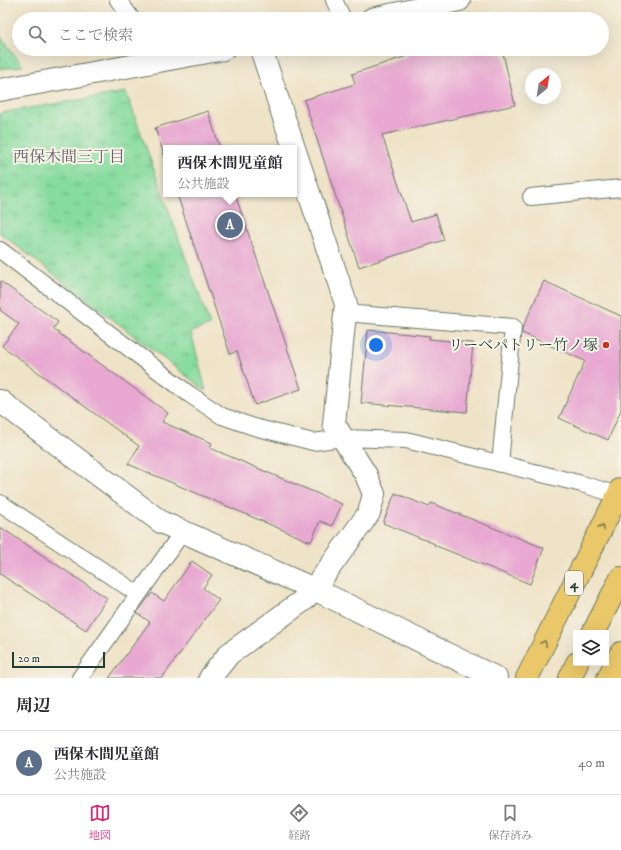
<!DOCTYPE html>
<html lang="ja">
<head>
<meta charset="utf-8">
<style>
	:root { --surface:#fff; --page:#f7f7f7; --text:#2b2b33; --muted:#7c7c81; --line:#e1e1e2; --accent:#db2777 }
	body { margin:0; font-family:"IM FELL DW Pica","Noto Serif JP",serif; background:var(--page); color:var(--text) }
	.controls { position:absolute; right:12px; bottom:12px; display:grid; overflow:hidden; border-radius:0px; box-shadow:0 4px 16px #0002 }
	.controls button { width:36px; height:36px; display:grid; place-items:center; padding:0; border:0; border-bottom:1px solid var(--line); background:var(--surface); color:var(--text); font:20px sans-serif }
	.compass { position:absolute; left:525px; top:68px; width:36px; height:36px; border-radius:50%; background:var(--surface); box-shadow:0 4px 16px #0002; rotate:30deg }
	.scale { position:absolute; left:12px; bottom:10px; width:93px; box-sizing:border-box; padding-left:4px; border:2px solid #1f3d34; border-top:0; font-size:11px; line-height:14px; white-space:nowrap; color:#1f3d34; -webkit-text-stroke:3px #f7f3e8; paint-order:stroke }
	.you { position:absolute; left:376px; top:345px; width:14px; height:14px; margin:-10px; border:3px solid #fff; border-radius:50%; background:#1a73e8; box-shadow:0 0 0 6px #1a73e833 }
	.badge { display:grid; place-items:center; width:26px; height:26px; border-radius:50%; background:var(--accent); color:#fff; font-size:13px; font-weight:700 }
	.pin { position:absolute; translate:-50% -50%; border:2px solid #fff; box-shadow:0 1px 4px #0006 }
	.popup { position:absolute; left:163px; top:145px; width:134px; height:52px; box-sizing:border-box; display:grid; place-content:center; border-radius:0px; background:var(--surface); filter:drop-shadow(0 1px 3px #0005); font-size:13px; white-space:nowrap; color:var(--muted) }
	.popup b { font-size:15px; color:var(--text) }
	.popup::after { content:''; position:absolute; left:50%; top:100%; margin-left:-8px; border:8px solid transparent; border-top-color:var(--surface) }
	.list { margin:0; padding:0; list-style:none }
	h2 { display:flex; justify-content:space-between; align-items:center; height:52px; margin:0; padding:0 16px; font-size:17px }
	h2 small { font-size:13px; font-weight:400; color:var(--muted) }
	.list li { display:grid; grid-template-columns:26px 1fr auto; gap:12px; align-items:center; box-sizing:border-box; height:64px; padding:0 16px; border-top:1px solid var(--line) }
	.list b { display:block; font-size:15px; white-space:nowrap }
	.list p { margin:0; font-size:13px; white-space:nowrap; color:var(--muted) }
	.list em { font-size:13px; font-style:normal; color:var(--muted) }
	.icon { flex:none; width:22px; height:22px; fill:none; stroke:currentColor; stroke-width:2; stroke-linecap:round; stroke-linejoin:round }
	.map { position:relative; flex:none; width:621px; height:678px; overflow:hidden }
	.search { position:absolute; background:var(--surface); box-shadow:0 4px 16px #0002; left:12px; right:12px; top:12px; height:44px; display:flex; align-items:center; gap:10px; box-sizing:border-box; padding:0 14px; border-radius:22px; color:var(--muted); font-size:15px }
	.sheet { height:116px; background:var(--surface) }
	nav { display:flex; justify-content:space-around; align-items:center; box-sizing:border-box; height:56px; border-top:1px solid var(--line); background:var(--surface); font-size:11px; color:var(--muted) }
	nav a { display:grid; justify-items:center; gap:2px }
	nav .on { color:var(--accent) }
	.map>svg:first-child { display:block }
	.grass { fill:url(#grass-dots); stroke:#528c69 }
	.park { fill:url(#park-tufts); stroke:#528c69 }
	.building { fill:#e8a8d1 }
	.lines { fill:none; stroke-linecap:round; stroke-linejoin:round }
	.service-casing { stroke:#687767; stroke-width:18 }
	.minor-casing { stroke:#687767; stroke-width:24 }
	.trunk-casing { stroke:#687767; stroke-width:24 }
	.service { stroke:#fff; stroke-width:16 }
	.minor { stroke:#fff; stroke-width:22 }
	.trunk { stroke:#eac769; stroke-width:22 }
	.oneway { stroke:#7a7b4c }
	.poi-dot { fill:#c8321e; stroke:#f7f3e8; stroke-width:1.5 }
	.labels { text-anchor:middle; stroke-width:4; stroke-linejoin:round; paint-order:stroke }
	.shield { fill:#f7f3e8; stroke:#60746a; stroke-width:1 }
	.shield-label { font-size:14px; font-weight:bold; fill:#1f3d34 }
	.poi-label { font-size:15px; fill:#1f3d34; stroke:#f7f3e8; text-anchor:end }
	.neighbourhood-label { font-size:16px; fill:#65626b; stroke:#f7f3e8 }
</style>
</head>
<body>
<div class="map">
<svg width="621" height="678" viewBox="0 0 621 678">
	<defs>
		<pattern id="grass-dots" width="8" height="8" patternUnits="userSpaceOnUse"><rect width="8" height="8" fill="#86db9e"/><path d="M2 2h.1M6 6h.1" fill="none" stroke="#6db382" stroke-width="1.8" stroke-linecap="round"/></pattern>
		<pattern id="park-tufts" width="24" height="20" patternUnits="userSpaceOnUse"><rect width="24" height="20" fill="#86db9e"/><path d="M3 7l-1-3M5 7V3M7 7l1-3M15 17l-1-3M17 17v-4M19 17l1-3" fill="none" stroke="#6db382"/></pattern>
	</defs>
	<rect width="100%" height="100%" fill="#f7f3e8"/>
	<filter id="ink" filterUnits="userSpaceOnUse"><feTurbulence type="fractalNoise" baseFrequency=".025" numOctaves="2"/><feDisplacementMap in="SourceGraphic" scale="8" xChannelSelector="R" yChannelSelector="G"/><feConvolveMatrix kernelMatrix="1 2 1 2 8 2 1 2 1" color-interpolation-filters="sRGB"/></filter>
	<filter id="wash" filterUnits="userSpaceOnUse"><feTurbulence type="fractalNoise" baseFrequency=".012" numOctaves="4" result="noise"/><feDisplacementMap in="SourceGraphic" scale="16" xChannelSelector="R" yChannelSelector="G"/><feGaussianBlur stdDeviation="0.9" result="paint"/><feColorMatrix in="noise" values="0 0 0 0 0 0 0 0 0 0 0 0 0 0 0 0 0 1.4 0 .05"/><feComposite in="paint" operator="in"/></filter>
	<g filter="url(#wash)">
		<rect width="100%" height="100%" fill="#efe3c7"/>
		<path class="grass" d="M0,35L23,66L0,69Z"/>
		<path class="park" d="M126,92L210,325L191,332L206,391L0,233V113Z"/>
		<g id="blocks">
			<g class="building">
				<path d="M405,49H502L515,105L382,135L411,222L436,214L444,240L359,267L304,100L355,84L352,74L407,56Z"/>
				<path d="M208,111L220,148H166V161L155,128Z"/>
				<path d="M177,194H235L301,389L255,405L237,351L230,354Z"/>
				<path d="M0,281L58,322L53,329L168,413L162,422L212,443L210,448L342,504L332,526L320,521L311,542L128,464L139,446L2,346L19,324L0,310Z"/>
				<path d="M544,281L621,316V410L608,440L559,418L585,361L522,333V329Z"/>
				<path d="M368,330L430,336L429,339L473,343L467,412L361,403Z"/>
				<path d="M395,493L429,507L431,503L544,548L530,584L434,545L435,544L383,523Z"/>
				<path d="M0,527L107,598L86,630L0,574Z"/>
				<path d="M192,561L212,575L203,588L219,600L162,678H109L150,622L137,613L152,593L164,601Z"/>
			</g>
		</g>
	</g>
	<g filter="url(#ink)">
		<use href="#blocks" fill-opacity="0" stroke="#687767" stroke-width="1"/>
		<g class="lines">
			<defs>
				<g id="service">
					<path d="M118,0L132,19"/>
					<path d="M334,0L343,19"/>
					<path d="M531,197L621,188"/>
					<path d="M0,250L189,394L222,416L254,427L313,442L343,438L406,440L582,484L618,495"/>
					<path d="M345,313L513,327L500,464"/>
					<path d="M0,503L138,594"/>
					<path d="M80,678L183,531"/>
				</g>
				<g id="minor">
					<path d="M372,19L459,0"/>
					<path d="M0,90L224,49"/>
					<path d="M0,401L161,522L314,589L496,678"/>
					<path d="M210,678L229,654L305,599L314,589L369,513L374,494L366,475L334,424L346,304L261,49"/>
				</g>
				<g id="trunk">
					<path d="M593,633L621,578"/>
					<path d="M527,678L621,489"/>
					<path d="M570,678L577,663"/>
					<path d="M608,678L621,653"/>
				</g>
			</defs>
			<use href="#service" class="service-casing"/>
			<use href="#minor" class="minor-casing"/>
			<use href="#trunk" class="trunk-casing"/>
			<use href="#service" class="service"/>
			<use href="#minor" class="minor"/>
			<use href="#trunk" class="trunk"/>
		</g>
		<defs><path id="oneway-chevron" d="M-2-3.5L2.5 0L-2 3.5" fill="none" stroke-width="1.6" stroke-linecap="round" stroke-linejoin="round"/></defs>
		<g class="oneway">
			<use href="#oneway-chevron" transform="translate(602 527) rotate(-63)"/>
			<use href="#oneway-chevron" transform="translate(544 643) rotate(-64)"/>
		</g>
	</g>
	<circle class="poi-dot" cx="606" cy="345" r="4"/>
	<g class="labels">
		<rect class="shield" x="565" y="571" width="18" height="24" rx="3"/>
		<g class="shield-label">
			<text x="574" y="588">4</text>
		</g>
		<g class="poi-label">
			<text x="598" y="350">リーベパトリー竹ノ塚</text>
		</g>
		<g class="neighbourhood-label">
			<text x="69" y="162">西保木間三丁目</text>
		</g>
	</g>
</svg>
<div class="controls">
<button><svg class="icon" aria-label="layers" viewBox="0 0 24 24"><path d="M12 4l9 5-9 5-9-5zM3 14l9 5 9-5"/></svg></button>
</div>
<svg class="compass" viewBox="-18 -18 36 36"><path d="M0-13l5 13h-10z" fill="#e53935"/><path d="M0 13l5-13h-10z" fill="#7c7c81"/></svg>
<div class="scale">20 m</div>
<div class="you"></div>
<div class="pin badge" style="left:230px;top:225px;background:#5c6f8a">A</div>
<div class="popup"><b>西保木間児童館</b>公共施設</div>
<div class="search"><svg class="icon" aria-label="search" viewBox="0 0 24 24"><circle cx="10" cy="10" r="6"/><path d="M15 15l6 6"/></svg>ここで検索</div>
</div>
<section class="sheet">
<h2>周辺<small></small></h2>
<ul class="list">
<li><span class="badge" style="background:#5c6f8a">A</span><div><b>西保木間児童館</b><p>公共施設</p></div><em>40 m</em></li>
</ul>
</section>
<nav>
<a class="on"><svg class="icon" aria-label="map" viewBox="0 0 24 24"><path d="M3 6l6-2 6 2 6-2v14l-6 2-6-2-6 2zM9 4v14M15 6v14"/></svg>地図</a>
<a><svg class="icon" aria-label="directions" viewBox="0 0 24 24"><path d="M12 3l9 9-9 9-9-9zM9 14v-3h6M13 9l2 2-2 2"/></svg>経路</a>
<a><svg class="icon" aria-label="saved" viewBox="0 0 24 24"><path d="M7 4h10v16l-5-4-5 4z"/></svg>保存済み</a>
</nav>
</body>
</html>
